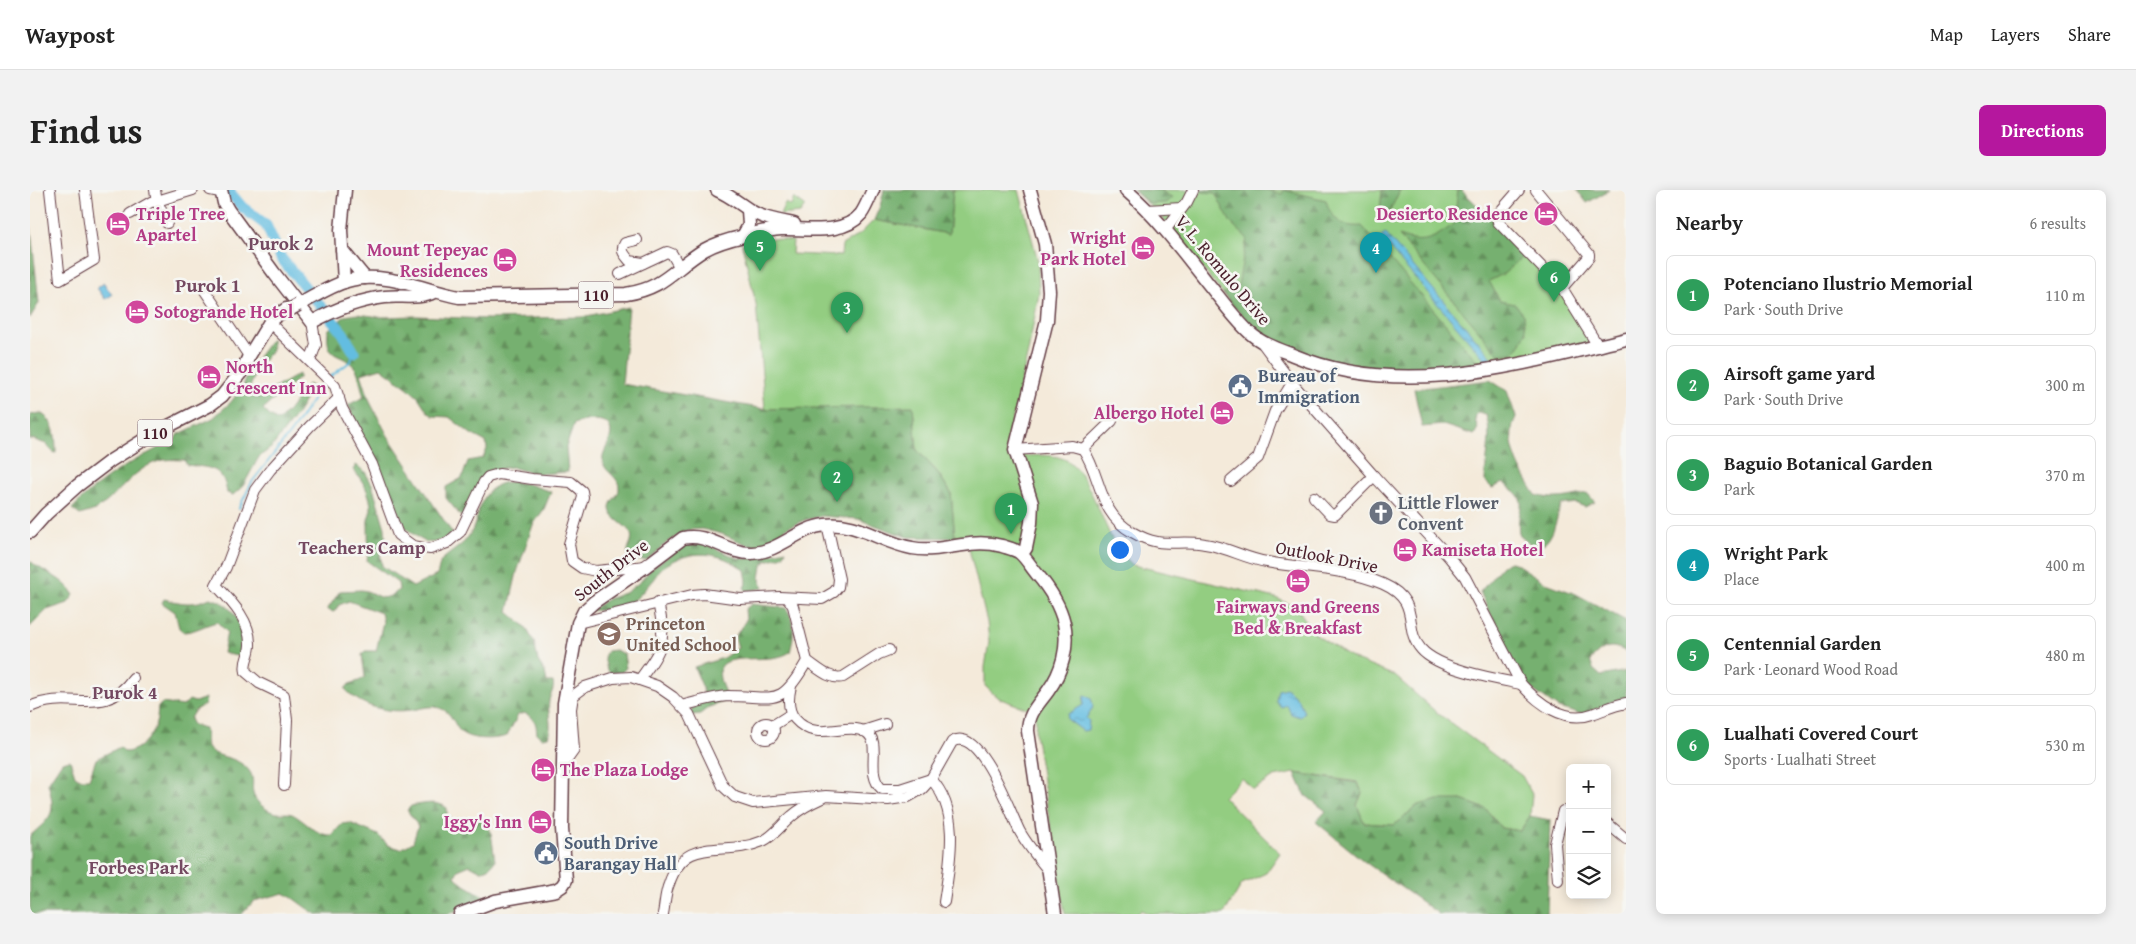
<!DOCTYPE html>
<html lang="en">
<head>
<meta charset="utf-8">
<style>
	:root { --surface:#fff; --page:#f2f2f2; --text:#222; --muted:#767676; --line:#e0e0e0; --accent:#b5179e }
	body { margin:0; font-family:"Gentium Book Plus",serif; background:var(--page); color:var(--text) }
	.controls { position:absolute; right:15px; bottom:15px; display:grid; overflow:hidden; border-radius:8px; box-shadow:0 2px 12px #0003 }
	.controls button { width:45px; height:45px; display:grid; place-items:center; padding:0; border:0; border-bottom:1px solid var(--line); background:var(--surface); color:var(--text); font:25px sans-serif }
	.you { position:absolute; left:1089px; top:359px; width:18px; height:18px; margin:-12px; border:4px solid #fff; border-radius:50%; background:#1a73e8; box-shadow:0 0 0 8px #1a73e833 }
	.badge { display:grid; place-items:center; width:32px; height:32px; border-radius:50%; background:var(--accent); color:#fff; font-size:16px; font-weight:700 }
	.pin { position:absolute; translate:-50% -41px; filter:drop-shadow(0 1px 2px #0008) }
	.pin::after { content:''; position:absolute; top:26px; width:18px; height:15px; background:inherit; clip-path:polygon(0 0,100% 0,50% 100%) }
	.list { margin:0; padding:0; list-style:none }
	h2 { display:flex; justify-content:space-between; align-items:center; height:65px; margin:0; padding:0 20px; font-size:21px }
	h2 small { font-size:16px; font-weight:400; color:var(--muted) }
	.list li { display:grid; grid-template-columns:32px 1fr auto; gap:15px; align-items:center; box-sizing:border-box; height:80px; margin:0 10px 10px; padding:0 10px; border:1px solid var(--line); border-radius:8px }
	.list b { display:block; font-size:19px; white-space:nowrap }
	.list p { margin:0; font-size:16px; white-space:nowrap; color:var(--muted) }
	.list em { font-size:16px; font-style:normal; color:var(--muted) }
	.icon { flex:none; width:28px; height:28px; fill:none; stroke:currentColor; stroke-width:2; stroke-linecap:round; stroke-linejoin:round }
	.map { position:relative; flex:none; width:1596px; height:724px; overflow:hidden; border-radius:8px }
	header { display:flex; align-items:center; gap:30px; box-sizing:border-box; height:70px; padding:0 25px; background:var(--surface); border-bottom:1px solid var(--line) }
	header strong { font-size:24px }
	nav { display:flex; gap:28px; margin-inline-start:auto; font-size:18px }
	.intro { display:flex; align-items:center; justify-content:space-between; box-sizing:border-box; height:120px; padding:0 30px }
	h1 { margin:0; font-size:35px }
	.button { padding:12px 22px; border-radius:8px; background:var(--accent); color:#fff; font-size:18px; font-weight:700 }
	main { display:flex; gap:30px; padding:0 30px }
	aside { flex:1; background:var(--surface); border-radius:8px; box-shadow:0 2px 12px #0003 }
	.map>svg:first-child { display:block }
	.green { fill:#93cd81; stroke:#6e7656 }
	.forest { fill:url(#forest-firs); stroke:#60684d }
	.water { fill:url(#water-ripples); stroke:#566e86 }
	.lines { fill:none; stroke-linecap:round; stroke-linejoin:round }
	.stream { stroke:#63bde1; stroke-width:2 }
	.river { stroke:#63bde1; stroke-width:11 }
	.minor-casing { stroke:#643d45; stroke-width:12 }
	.major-casing { stroke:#643d45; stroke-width:15 }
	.minor { stroke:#fff; stroke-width:10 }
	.major { stroke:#fff; stroke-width:12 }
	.major-bridge-casing { stroke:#643d45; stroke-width:15; stroke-linecap:butt }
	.major-bridge { stroke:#fff; stroke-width:12 }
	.labels { text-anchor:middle; stroke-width:5; stroke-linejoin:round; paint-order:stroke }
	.shield { fill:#f6f6f2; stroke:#7e6067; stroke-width:1 }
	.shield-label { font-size:16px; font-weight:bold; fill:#4a1f2b }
	.hotel-label { font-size:18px; font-weight:bold; fill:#b23c85; stroke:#f6f6f2; text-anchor:start }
	.street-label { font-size:18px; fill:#4a1f2b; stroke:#f6f6f2 }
	.service-label { font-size:18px; font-weight:bold; fill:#4e5e75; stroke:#f6f6f2; text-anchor:start }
	.worship-label { font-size:18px; font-weight:bold; fill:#5b616d; stroke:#f6f6f2; text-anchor:start }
	.education-label { font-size:18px; font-weight:bold; fill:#785e54; stroke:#f6f6f2; text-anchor:start }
	.neighbourhood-label { font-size:19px; font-weight:bold; fill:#744961; stroke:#f6f6f2 }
</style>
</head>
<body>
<header>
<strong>Waypost</strong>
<nav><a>Map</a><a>Layers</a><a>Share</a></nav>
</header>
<div class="intro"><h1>Find us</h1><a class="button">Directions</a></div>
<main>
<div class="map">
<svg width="1596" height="724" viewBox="0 0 1596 724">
	<defs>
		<pattern id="forest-firs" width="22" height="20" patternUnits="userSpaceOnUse" patternTransform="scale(1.25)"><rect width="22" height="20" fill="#76b06f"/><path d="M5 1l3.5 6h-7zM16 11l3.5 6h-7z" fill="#638f5b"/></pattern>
		<pattern id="water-ripples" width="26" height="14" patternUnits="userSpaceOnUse" patternTransform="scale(1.25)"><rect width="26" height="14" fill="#63bde1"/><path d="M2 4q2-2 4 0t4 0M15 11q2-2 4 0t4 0" fill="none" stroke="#5499b7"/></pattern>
	</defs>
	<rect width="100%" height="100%" fill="#f6f6f2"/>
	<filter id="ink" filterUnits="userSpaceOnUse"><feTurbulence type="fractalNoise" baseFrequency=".02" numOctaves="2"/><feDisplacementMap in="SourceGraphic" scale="10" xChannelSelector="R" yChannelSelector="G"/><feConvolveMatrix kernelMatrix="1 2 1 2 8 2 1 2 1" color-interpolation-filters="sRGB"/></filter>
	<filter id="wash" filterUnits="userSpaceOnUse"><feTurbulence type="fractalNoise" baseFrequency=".0096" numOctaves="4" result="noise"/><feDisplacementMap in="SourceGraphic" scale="20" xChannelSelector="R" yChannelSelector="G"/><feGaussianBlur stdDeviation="1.12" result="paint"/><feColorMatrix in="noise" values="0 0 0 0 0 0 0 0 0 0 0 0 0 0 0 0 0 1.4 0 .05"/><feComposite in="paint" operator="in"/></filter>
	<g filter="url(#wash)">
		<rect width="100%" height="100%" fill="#f4eada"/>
		<g class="green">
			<path d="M923,0H989L1008,71L1009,104L998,162L977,253V264C996,269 1016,261 1034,269C1058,278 1074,340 1089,361C1093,366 1099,371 1103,375L1246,408L1267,418L1286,445L1323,469L1365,486L1406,522L1492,586L1502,604L1500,626L1490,641L1471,638L1456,619L1432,610L1388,615L1364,635L1334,633L1327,615L1332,603L1328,592L1265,583L1244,587L1223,600L1212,588L1193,607L1250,663L1236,683L1212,694L1194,724H1119L1111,720L1108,724H1035L1005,542L1006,529L998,519L968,508L955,496V477L959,452L957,432L936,347L925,348L921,303L908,283L887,260L883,217L735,219L726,114L712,54L731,47L763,51L762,64L811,66L812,55L830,44L844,30L919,44Z"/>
			<path d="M1103,0H1431L1535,105L1561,153L1454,179L1204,118L1132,27Z"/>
			<path d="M764,8L775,16L770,23L750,25L755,13L761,16Z"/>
		</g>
		<g class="forest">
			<path d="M854,0H923L919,44L844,30L850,16Z"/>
			<path d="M1103,0H1130L1143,8L1135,13L1120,14Z"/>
			<path d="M1172,0H1236L1252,4L1254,0L1296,10C1301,29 1312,38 1332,36L1454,179L1351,185L1284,168L1229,145L1193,104L1208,95L1217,48L1201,33L1185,3L1172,2Z"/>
			<path d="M1352,0H1370L1359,23L1350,20Z"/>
			<path d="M1428,0H1431L1497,62L1475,83L1459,91L1470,111L1485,114L1494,125L1496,143L1489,157L1483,163L1469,165L1369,46C1394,56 1405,48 1424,34Z"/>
			<path d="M1547,0H1579L1557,13Z"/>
			<path d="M0,31L9,113L0,128Z"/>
			<path d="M599,117L592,194L735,219L883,216L887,260L908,283L921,303L925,348L877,347L828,329L792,326L775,330L758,337L739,353L723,357L692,344L672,339L658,340L639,351L617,370L600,371C599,368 597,364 598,360C599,354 604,349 600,342C595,334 581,329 580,319C579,311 589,306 589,299C590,287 576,283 573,273C571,263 578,257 580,248C586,225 557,229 544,234L536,257L538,282L506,284L481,277L469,279L458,285L434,330L416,308V297L432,288L438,271L453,268L457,259L456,252L441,244L419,227L403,226L398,222L388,207L378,198L351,178L331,184L341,214L358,246L423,344C401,358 394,354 375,337L318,215L334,207C331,199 330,186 326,179C312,160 295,173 298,140L315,126L327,124L351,127L387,126L458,129L552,127Z"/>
			<path d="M242,148V160L228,177L220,197L229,207L269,184V188L233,219L240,226L248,231L259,220L278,194L283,197L267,224L242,257L229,267L213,296L203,305L197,303C193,276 180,278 157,275L154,270C148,270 141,269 134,270C104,275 90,306 65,320C61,322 55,323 50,325L42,319C70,288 107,268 145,250L147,245L183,228L201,212L213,196L217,185L228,167Z"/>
			<path d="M1460,190L1477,201L1486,227C1473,253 1492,283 1506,305C1524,311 1539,307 1557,303L1565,312L1555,317L1545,313L1531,315C1525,331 1524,354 1505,358L1489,344C1485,315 1504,313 1473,293L1462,298L1455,291C1455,270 1463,247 1456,225L1448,223L1446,225L1445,230L1448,238L1444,245L1413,235L1392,237L1384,199Z"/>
			<path d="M10,223C25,230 26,247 26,263L23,262L16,254L2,249L0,250V225Z"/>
			<path d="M326,275L335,282L342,294L355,338L356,352L350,362L352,376L383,397L407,385C409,380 409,373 412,370C420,362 431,357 438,347C446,337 446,325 451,314C466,281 494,292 521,302L514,319L503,335L487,382L478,422L495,436L504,452L508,471L515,482L517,492H523C525,500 520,504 519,511C517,523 523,536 518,547L512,548L507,544C506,532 505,528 494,523L488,525L477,546C465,550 437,551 429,540C422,530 420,519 405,517C398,516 389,519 382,520C358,523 332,518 315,499L319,494L329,491L335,487L332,465L335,461H346L353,432L351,423L319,411L309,415L304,422L297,420L310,401C317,401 324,400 331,400C349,402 349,416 369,400L368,393L337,371C339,358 338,347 338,335C337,329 340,325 341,319C341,305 333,290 323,280Z"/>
			<path d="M670,352L708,368L715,369L756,360L753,366L736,371L732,376L730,388L733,398L717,401L714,398L717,391L715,380C689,361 661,358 633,377C628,381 625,388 621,392C615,399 606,410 599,414C588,419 572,422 561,420L578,409L597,402L611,391L620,380L653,355Z"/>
			<path d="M0,371C17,385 32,386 44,405L38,413L17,420L0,437Z"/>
			<path d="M1480,372L1485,373L1516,393L1546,404L1596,431V462C1580,452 1571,458 1560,471L1563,479L1571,486L1596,481V509L1583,511L1558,523L1550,524L1528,518L1493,493L1450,402L1472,376Z"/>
			<path d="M180,408C208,415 215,441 211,467L193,463L197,442L187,432C174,435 167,441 154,442L149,438L145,422L132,413L134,409C151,413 163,416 180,408Z"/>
			<path d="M722,414L756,418C766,432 764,447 760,462C735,480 664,448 699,510L679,517L670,524L662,525L661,519L674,509L673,498L664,477L693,468L708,458L705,447L716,430L715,419Z"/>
			<path d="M585,460L594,464L596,478L592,482L580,483L577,480L574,467L577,461Z"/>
			<path d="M176,508L175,515C167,518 163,521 160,529L163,535L175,538L177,558C188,568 201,566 212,574C230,587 218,596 225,608C229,615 239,622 247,623C252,624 257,622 262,624C276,631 286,646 302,645L312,634L320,633L348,645L358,655L371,659L383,652L388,636L377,620L381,616C393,614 407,610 417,618V625L421,630L444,627L455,631L461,642L465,671L459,678L451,681L440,675L428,680L425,686L430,692L457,708L418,724H286C273,717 266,709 254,703L224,711L212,724H0V646C23,625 26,625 18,593L32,572L40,570L45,586L50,589H59L66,569L90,557L95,562C110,561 121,547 126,533C128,528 127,522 128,517L132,513L153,516L159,510L165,512Z"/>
			<path d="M1265,583L1328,593L1332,603L1327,615L1334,633L1364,635L1388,615L1408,610H1432L1456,619L1471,638L1490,641L1500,626L1520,630L1517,724H1409L1335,672L1286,632L1296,621L1275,605Z"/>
		</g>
		<g class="water">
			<path d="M1355,43L1464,170L1459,174L1350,47Z"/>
			<path d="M74,93L82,105L75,109L67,98Z"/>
			<path d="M1256,498C1266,505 1271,512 1274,523L1270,527L1261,524L1257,515L1251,517L1246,511L1248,500Z"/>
			<path d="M1054,506L1060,507C1065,516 1063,520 1056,528L1059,531L1058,540L1053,541L1037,529L1038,524L1053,515Z"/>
		</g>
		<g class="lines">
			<g class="stream">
				<path d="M300,187L321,171L324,162"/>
				<path d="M209,318L222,292L264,238L294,192"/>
			</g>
			<path class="river" d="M198,0L212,17L236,35L251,68L313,143L324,162"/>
		</g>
	</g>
	<g filter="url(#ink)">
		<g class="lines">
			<defs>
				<g id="minor">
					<path d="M20,0L30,90L64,70L55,0"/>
					<path d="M125,0L127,11L163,0"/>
					<path d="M180,0L190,2"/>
					<path d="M1489,0L1469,23L1468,32L1532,98L1568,156"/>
					<path d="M1506,0L1559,64V67L1532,98"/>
					<path d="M1117,20L1152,18"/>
					<path d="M100,24L121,12L127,11L137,33"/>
					<path d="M1136,39L1157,12L1163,0"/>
					<path d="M607,50L595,53C590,61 594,64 600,71L613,73"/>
					<path d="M590,84L637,62L642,64L650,78"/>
					<path d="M175,101L219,166"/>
					<path d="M243,136L305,196L312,218L342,274L368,345L383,356L400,359L417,353L430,342L454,292L458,287L469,284L502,289L541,292L552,301L553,307L539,354L542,371L552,378L566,381L616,376"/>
					<path d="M1233,154L1262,193L1344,286L1419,367L1435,387L1491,494C1508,513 1535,534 1562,524C1574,520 1584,515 1596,513"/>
					<path d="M280,171L286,155L282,132"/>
					<path d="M1053,259L1082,231"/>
					<path d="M985,260L1042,256L1053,259C1072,287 1068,323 1102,342C1133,360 1145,349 1175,354C1197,357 1216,369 1237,372C1275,379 1316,378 1353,394C1393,412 1372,438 1391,459C1408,479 1465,489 1491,494"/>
					<path d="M1201,291L1228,268L1245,221L1262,193"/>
					<path d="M1284,307L1300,324L1305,325L1344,286"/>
					<path d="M548,433L662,405L674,404L710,409L749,407L792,409L804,402L808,397L809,389L797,335"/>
					<path d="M777,471C788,478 799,490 813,487L849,464L859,460"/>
					<path d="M610,489C634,457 636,451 628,412"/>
					<path d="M761,496C758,508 757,520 765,529C787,554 814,531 836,542C853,552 834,584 852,599H870L901,589C931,621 920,672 914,712"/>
					<path d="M652,516C667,512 682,507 698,506C745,506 750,519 777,471L763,416L758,408"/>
					<path d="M0,517C40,498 74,530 103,488"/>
					<circle cx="736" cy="541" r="8"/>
					<path d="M742,536L761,524"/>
					<path d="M833,541L855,534"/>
					<path d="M534,574L544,560L541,519L543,506L555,497L583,488L601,487L627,496L643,507L659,524L693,596L705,607L723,613L796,606L858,610L878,607L892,599L901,589L922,552C950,534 981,625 990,642C998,656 1008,668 1018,680"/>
					<path d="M254,595L257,530L254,505L229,493L216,482C213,471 220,466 220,455C221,431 201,411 186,395L196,377L225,300L240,280L280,236L309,208"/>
					<path d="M1577,633L1596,649"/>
					<path d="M1528,690L1525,654L1533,621"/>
					<path d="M633,724C635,714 635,703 639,694C656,643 693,668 733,651C744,646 752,634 762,626C771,618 781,613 792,608"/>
				</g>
				<g id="major">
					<path d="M191,0L194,13L198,20L244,83L282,132C304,120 329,110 355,107C371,105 389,110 404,102"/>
					<path d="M687,0C699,5 707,12 718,19C730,28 749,31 764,34"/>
					<path d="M1096,0C1127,27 1151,59 1176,91C1190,108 1203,127 1220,143C1232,154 1248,159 1263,165C1371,210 1488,175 1596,149"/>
					<path d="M713,46L719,35L718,20"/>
					<path d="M312,60L335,88"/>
					<path d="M314,92L311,40L315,0"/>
					<path d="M268,115C284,107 300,96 317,91C353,80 393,100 429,107L596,104C635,98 643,79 674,60C686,53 701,49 714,46C726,43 738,40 751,39C776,38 813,46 831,24C836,17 839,8 843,0"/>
					<path d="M0,342L16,324L47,296L80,271L123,244L180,215L192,206L212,181L219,166L241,130L256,119H261"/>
					<path d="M992,364L996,358L1001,333L1002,313L985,260L1017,130L1019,101L1015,54L1000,0"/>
					<path d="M430,724L465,711L526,700L532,696L536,690L532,639L534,513L548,433L554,421L564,412L616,376L653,348C678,342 697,364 722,363C749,362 768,338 795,335C827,331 852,353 882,358C913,364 938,347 972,356C978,358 985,359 990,363C996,368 1001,377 1007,384C1018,397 1030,416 1034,433C1039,457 1032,482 1018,501C1008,515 998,523 998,541L1025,724"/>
				</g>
			</defs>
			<use href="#minor" class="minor-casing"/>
			<use href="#major" class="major-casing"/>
			<use href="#minor" class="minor"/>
			<use href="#major" class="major"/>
			<defs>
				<path id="major-bridge" d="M261,119L268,115"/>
			</defs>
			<use href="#major-bridge" class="major-bridge-casing"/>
			<use href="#major-bridge" class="major-bridge"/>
		</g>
	</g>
	<defs>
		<symbol id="hotel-disc" viewBox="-11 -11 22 22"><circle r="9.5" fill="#d1479c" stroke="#f6f6f2"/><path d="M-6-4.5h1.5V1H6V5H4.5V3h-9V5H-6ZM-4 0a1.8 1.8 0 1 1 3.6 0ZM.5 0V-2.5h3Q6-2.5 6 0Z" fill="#fff"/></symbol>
		<symbol id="civic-disc" viewBox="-11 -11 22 22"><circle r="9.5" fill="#5c6f8a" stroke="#f6f6f2"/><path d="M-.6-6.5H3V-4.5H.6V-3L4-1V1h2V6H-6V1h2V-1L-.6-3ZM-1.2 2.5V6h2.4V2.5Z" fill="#fff"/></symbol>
		<symbol id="church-disc" viewBox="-11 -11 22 22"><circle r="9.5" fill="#6b7280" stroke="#f6f6f2"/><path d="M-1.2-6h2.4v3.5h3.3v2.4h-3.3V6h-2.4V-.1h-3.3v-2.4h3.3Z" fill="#fff"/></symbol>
		<symbol id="school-disc" viewBox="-11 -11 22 22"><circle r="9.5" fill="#8d6e63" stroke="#f6f6f2"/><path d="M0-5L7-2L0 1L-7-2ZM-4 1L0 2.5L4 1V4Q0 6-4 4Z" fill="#fff"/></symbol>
	</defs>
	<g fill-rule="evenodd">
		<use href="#hotel-disc" x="1502" y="10" width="28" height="28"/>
		<use href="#hotel-disc" x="74" y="20" width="28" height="28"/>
		<use href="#hotel-disc" x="1099" y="44" width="28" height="28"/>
		<use href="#hotel-disc" x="461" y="56" width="28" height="28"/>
		<use href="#hotel-disc" x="93" y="108" width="28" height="28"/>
		<use href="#hotel-disc" x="165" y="173" width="28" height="28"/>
		<use href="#civic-disc" x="1196" y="182" width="28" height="28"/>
		<use href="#hotel-disc" x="1178" y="209" width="28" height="28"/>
		<use href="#church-disc" x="1337" y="309" width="28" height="28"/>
		<use href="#hotel-disc" x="1361" y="346" width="28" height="28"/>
		<use href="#hotel-disc" x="1254" y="377" width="28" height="28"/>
		<use href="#school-disc" x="565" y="430" width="28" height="28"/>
		<use href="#hotel-disc" x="499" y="566" width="28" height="28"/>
		<use href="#hotel-disc" x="496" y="618" width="28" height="28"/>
		<use href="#civic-disc" x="502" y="649" width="28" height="28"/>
	</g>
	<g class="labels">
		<g class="shield">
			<rect x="548.5" y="91.5" width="35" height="27" rx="4"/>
			<rect x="107.5" y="229.5" width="35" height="27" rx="4"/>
		</g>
		<g class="shield-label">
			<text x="566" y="111">110</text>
			<text x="125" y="249">110</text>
		</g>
		<g class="hotel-label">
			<text x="106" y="30">Triple Tree<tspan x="106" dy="21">Apartel</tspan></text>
			<text x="1498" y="30" text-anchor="end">Desierto Residence</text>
			<text x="1096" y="54" text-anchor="end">Wright<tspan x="1096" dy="21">Park Hotel</tspan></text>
			<text x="458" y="66" text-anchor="end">Mount Tepeyac<tspan x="458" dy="21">Residences</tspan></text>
			<text x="124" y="128">Sotogrande Hotel</text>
			<text x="196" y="183">North<tspan x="196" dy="21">Crescent Inn</tspan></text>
			<text x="1174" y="229" text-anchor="end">Albergo Hotel</text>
			<text x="1392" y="366">Kamiseta Hotel</text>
			<text x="1268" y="423" text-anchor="middle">Fairways and Greens<tspan x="1268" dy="21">Bed &amp; Breakfast</tspan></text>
			<text x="530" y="586">The Plaza Lodge</text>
			<text x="492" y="638" text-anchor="end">Iggy's Inn</text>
		</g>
		<g class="street-label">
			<text transform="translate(1193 80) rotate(50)" y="6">V. L. Romulo Drive</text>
			<text transform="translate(1297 367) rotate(11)" y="6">Outlook Drive</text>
			<text transform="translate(581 380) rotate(-38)" y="6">South Drive</text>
		</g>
		<g class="service-label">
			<text x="1228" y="192">Bureau of<tspan x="1228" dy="21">Immigration</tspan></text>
			<text x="534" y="659">South Drive<tspan x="534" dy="21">Barangay Hall</tspan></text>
		</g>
		<g class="worship-label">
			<text x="1368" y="319">Little Flower<tspan x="1368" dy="21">Convent</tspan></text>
		</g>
		<g class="education-label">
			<text x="596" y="440">Princeton<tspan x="596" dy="21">United School</tspan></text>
		</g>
		<g class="neighbourhood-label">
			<text x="251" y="60">Purok 2</text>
			<text x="178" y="102">Purok 1</text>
			<text x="332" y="364">Teachers Camp</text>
			<text x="95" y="509">Purok 4</text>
			<text x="109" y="684">Forbes Park</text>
		</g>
	</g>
</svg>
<div class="controls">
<button>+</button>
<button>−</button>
<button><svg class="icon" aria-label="layers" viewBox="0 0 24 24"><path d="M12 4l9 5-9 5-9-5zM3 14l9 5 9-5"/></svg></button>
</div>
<div class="you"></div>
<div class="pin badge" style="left:981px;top:344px;background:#2e9e5b">1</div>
<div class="pin badge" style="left:807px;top:312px;background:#2e9e5b">2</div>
<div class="pin badge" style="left:817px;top:143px;background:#2e9e5b">3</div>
<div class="pin badge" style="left:1346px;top:83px;background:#0f9aa8">4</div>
<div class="pin badge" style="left:730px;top:81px;background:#2e9e5b">5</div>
<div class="pin badge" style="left:1524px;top:112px;background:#2e9e5b">6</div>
</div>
<aside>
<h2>Nearby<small>6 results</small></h2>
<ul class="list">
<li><span class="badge" style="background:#2e9e5b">1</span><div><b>Potenciano Ilustrio Memorial</b><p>Park · South Drive</p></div><em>110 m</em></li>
<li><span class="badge" style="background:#2e9e5b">2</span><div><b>Airsoft game yard</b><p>Park · South Drive</p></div><em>300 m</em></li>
<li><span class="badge" style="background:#2e9e5b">3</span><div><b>Baguio Botanical Garden</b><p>Park</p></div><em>370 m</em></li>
<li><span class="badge" style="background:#0f9aa8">4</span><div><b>Wright Park</b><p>Place</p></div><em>400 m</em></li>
<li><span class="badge" style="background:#2e9e5b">5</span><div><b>Centennial Garden</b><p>Park · Leonard Wood Road</p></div><em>480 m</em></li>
<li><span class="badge" style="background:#2e9e5b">6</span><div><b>Lualhati Covered Court</b><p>Sports · Lualhati Street</p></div><em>530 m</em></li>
</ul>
</aside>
</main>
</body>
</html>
